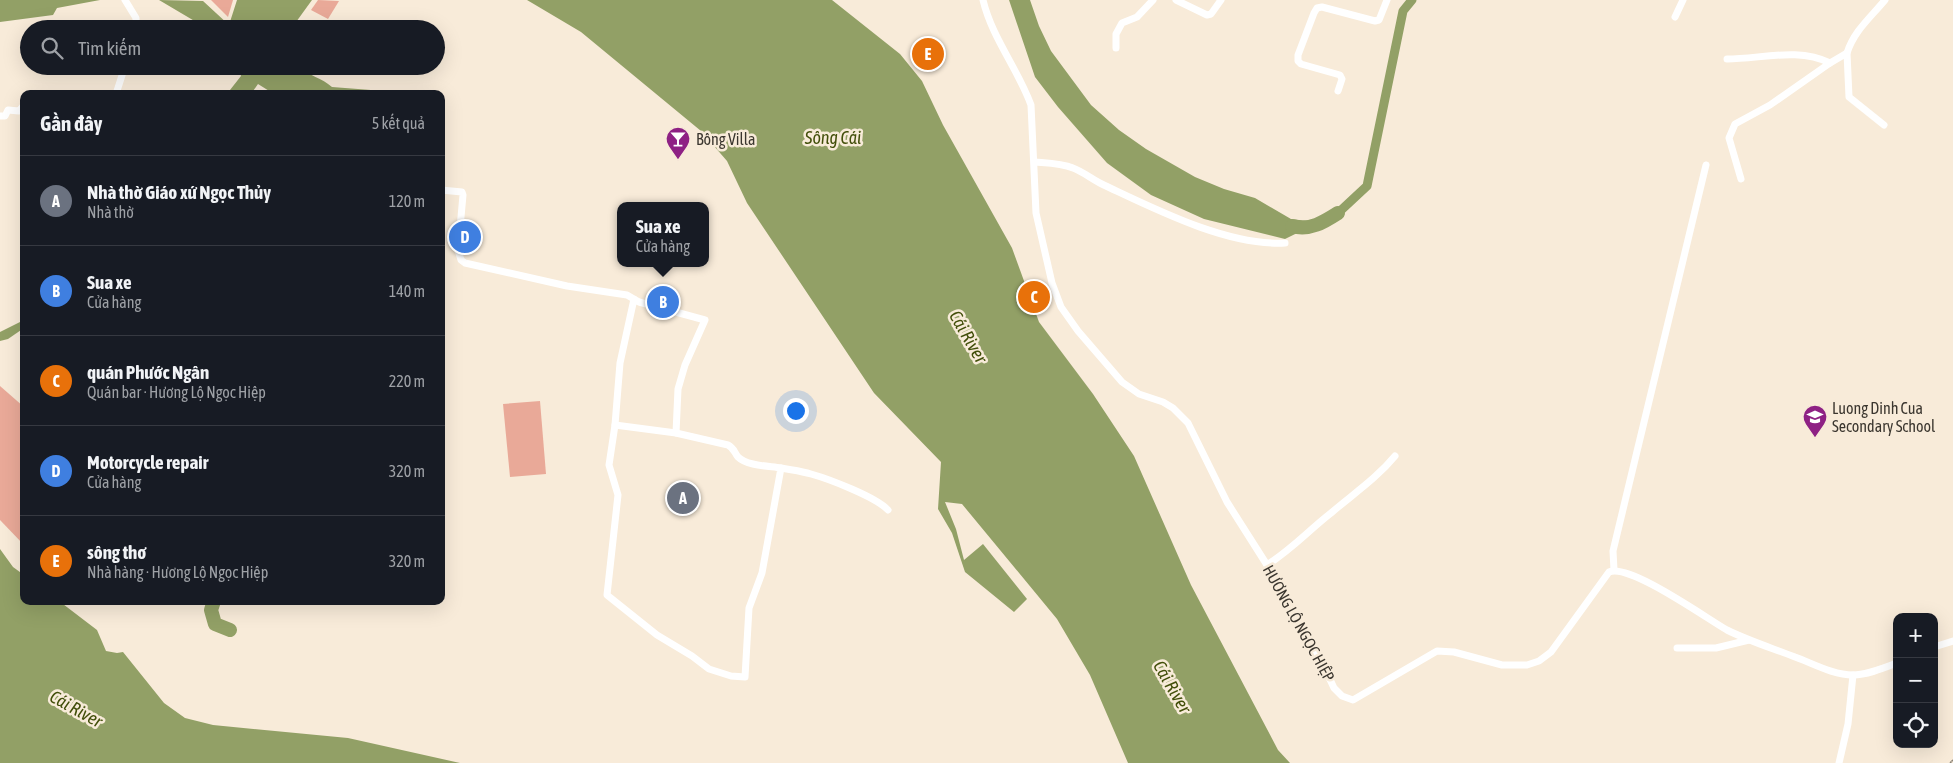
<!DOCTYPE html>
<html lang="vi">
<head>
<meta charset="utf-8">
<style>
	:root { --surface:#171b24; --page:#20242c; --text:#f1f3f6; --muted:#9ea1a6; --line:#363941; --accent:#b45309 }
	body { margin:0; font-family:"Asap Condensed",sans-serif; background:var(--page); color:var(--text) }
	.controls { position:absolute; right:15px; bottom:15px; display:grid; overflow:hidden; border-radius:10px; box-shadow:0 5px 20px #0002 }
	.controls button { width:45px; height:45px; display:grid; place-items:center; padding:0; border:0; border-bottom:1px solid var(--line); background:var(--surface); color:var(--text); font:25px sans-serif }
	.you { position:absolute; left:795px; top:410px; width:18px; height:18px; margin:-12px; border:4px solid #fff; border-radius:50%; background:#1a73e8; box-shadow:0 0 0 8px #1a73e833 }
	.badge { display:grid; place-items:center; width:32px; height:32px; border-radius:50%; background:var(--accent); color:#fff; font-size:16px; font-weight:700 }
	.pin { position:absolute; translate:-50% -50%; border:2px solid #fff; box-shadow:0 1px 5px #0006 }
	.popup { position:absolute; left:617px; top:202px; width:92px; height:65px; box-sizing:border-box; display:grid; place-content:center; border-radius:10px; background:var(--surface); filter:drop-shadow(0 1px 4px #0005); font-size:16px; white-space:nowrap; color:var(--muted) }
	.popup b { font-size:19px; color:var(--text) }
	.popup::after { content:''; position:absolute; left:50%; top:100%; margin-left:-10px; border:10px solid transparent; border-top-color:var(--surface) }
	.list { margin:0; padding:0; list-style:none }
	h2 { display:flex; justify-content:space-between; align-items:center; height:65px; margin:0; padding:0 20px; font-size:21px }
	h2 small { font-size:16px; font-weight:400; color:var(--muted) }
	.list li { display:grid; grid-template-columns:32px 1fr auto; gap:15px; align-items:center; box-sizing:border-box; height:90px; padding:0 20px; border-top:1px solid var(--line) }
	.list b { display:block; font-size:19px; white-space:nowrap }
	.list p { margin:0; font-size:16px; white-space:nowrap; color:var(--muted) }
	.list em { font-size:16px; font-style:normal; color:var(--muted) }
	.icon { flex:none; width:28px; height:28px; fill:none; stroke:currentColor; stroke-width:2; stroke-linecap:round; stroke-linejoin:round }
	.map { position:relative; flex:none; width:1953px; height:763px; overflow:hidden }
	.search { position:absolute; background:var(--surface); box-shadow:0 5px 20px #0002; left:20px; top:20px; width:425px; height:55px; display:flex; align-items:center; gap:12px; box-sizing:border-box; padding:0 18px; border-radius:28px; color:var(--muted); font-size:19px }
	.panel { position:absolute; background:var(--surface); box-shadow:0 5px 20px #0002; left:20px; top:90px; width:425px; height:515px; border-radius:10px }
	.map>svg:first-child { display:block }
	.green { fill:#e9a998 }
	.water { fill:#92a066 }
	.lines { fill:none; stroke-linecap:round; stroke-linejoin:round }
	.canal { stroke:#92a066; stroke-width:9 }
	.river { stroke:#92a066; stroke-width:14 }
	.minor { stroke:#fff; stroke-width:7 }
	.rail-casing { stroke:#8a8276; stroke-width:4.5 }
	.rail { stroke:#f8ebd9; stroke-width:2.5; stroke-dasharray:8; stroke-linecap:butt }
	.labels { text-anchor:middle; stroke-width:5; stroke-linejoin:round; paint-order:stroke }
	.poi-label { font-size:16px; fill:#3b362f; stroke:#f8ebd9; text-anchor:start }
	.street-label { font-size:16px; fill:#3b362f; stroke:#f8ebd9 }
	.water-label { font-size:18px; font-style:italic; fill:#424f0a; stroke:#f8ebd9 }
</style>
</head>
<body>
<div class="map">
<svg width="1953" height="763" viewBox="0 0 1953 763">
	<rect width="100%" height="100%" fill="#f8ebd9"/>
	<g class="green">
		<path d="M211,0H233L228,17Z"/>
		<path d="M318,0L339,1L328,19L311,10Z"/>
		<path d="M0,386L24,407V545L0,520Z"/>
		<path d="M540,401L546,474L510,477L503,404Z"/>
	</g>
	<g class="water">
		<path d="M0,0H100L57,8L53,15L0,22Z"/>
		<path d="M159,0L203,1L229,25L237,0H312L291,29H208Z"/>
		<path d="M527,0H832L900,54L922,81L943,125L1012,248L1039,322L1093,394L1134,456L1191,585L1278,750L1290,763H1128L1090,675L1057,619L962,504L945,502L956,529L964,560L983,544L1027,599L1014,612L965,572L952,533L938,509L941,462L874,393L747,203L727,161L701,131L581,32Z"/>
		<path d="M1009,0H1030L1039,26L1051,51L1091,105L1119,130L1146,149L1195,177L1224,189L1255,198L1291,219L1307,221L1338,213L1285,239L1204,219L1151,195L1107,163L1058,107L1035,77Z"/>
		<path d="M239,66H299C309,76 322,78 332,87L371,90L370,94H310L308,92L306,94H274L258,84L251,94H234L230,90L241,76Z"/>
		<path d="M24,320V328L8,339L0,341V332Z"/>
		<path d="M0,549L13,567L24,575V601H59L97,630L106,651L117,653L123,652L164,703L185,718L213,725L348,738L460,763H0Z"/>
	</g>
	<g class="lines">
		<path class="canal" d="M1338,213L1367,186L1403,11L1412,0"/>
		<g class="river">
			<path d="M1292,226C1310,231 1324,222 1338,213"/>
			<path d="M214,601L211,610L215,624L230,630"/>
		</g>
		<g class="minor">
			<path d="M125,0L136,18V29"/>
			<path d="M983,0C992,38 1018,69 1031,105L1036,213L1052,283L1061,307L1078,331L1122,382L1139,394L1163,402L1173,408L1188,423L1227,502L1267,565L1293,617L1326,671L1334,688L1342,696L1353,700L1437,651L1454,652L1502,665H1527L1539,661L1551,652L1609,572C1629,563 1706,618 1727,630C1749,641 1772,648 1795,657C1812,663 1833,675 1853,675C1867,675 1884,668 1897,663"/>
			<path d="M1176,0L1207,15L1211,14L1221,0"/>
			<path d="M1675,17L1683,0"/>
			<path d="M1116,48V34L1122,23L1137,17L1153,0"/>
			<path d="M1847,53L1849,97L1884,125"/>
			<path d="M1727,59C1761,59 1798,47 1830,63"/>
			<path d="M1338,91L1342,79L1340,75L1301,64L1298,61V55L1314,13L1317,8L1322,7L1375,21L1379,20L1387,0"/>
			<path d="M116,94L125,66"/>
			<path d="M0,116H5L8,110L19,111L24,105"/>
			<path d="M1035,162C1048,163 1061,163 1073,168C1084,172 1094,181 1106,186C1157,210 1228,246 1285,243"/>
			<path d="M1741,179L1729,138L1735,124L1770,105L1830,63L1847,53C1854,31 1870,18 1885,0"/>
			<path d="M441,190L462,192L463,195L458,250L461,260L465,263L567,286L627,295L639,302L705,320L685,365L678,389L676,433L728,445C734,448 734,452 738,457C747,466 769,466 781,468L762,573L749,608L745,677L731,676L709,669L692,656L657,635L607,595L618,495L609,465L615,425L620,363L634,299"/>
			<path d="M615,425L676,433"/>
			<path d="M781,468C791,470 801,471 811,474C829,479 876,497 888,510"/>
			<path d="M1267,565C1292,549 1308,531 1331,513C1353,494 1376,479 1395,456"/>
			<path d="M1614,570L1613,551L1706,165"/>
			<path d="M1934,647L1953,641"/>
			<path d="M1677,648H1716L1749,640"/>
			<path d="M1839,763L1848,724L1853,675"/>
		</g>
		<defs>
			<path id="rail" d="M1952,763L1953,762"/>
		</defs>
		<use href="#rail" class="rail-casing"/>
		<use href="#rail" class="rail"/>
	</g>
	<defs>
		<symbol id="bar-pin" viewBox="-11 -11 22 30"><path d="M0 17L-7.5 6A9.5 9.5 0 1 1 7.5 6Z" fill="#8e2184" stroke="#f8ebd9"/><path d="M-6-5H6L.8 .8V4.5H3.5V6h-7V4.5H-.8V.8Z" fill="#fff"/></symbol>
		<symbol id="school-pin" viewBox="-11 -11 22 30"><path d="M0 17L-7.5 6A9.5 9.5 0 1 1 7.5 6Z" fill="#8e2184" stroke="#f8ebd9"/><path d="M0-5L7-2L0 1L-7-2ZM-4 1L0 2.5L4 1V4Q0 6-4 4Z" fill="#fff"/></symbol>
	</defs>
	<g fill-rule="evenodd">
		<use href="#bar-pin" x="664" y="125" width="28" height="38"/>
		<use href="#school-pin" x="1801" y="403" width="28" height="38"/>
	</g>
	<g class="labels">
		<g class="poi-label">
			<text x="696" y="145">Bông Villa</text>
			<text x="1832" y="414">Luong Dinh Cua<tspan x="1832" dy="18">Secondary School</tspan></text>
		</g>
		<g class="street-label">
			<text transform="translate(1299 623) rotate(61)" y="6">HƯƠNG LỘ NGỌC HIỆP</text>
		</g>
		<g class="water-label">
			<text x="833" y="144">Sông Cái</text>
			<text transform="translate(968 337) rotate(60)" y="6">Cái River</text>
			<text transform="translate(1172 687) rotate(60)" y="6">Cái River</text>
			<text transform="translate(76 709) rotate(29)" y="6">Cái River</text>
		</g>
	</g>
</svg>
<div class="controls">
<button>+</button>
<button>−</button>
<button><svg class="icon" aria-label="locate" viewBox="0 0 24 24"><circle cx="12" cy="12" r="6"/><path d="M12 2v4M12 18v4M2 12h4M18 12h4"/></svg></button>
</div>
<div class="you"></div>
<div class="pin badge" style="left:683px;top:498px;background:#6b7280">A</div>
<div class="pin badge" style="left:663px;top:302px;background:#3f7fe0">B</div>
<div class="popup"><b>Sua xe</b>Cửa hàng</div>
<div class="pin badge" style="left:1034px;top:297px;background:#e8710a">C</div>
<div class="pin badge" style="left:465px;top:237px;background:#3f7fe0">D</div>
<div class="pin badge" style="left:928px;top:54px;background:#e8710a">E</div>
<div class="search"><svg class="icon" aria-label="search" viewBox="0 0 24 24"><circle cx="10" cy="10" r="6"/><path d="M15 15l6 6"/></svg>Tìm kiếm</div>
<section class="panel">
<h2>Gần đây<small>5 kết quả</small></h2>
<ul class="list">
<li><span class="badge" style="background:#6b7280">A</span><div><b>Nhà thờ Giáo xứ Ngọc Thủy</b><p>Nhà thờ</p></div><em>120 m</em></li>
<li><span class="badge" style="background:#3f7fe0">B</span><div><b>Sua xe</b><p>Cửa hàng</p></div><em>140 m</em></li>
<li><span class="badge" style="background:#e8710a">C</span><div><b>quán Phước Ngân</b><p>Quán bar · Hương Lộ Ngọc Hiệp</p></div><em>220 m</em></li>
<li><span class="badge" style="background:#3f7fe0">D</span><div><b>Motorcycle repair</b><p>Cửa hàng</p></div><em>320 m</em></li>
<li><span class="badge" style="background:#e8710a">E</span><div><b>sông thơ</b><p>Nhà hàng · Hương Lộ Ngọc Hiệp</p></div><em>320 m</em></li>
</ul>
</section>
</div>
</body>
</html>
